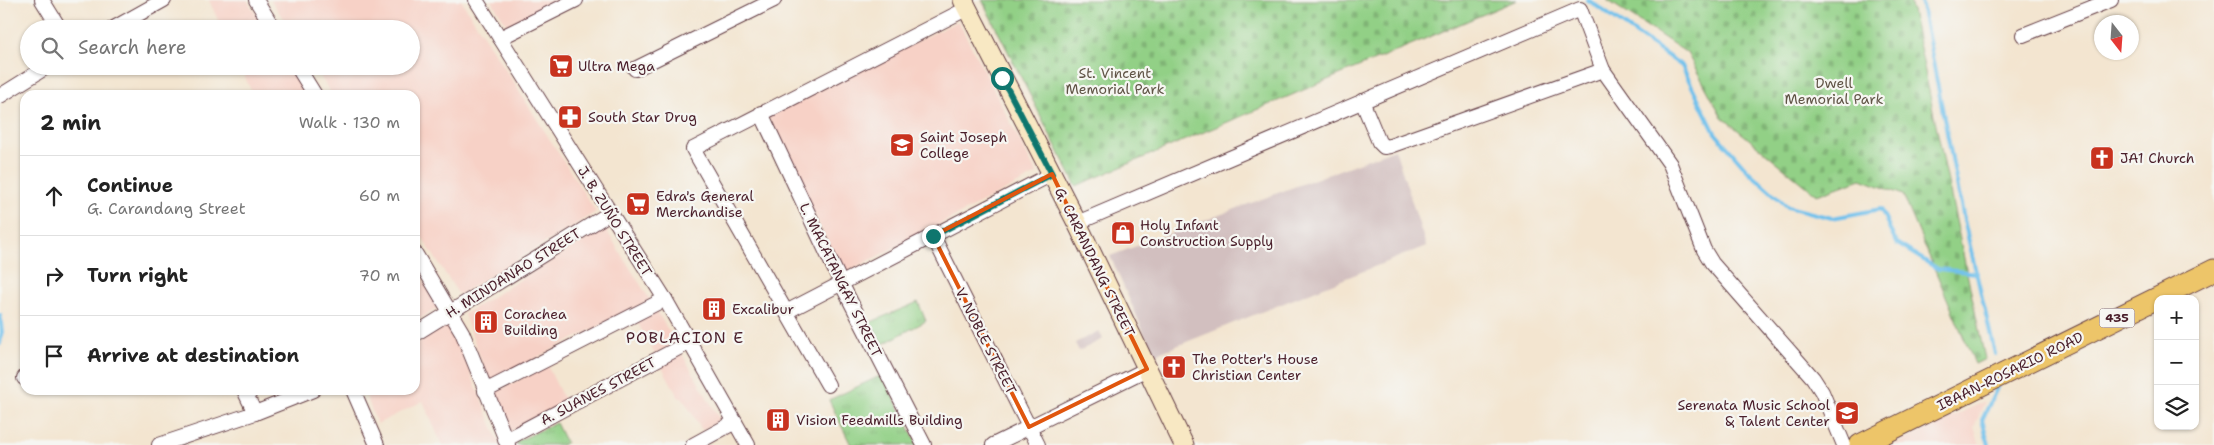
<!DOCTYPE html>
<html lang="en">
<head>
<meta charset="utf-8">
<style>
	:root { --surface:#fff; --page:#f6f6f6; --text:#222; --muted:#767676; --line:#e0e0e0 }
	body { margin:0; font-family:"Shantell Sans",sans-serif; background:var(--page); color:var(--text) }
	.controls { position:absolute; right:15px; bottom:15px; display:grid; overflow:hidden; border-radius:10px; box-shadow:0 1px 4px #0004 }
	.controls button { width:45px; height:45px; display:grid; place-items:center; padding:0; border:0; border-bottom:1px solid var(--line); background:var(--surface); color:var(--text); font:25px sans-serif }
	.compass { position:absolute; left:2094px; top:15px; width:45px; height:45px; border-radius:50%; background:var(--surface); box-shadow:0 1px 4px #0004; rotate:163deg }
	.stop { position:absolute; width:15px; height:15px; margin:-11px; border:4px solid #0f766e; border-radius:50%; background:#fff }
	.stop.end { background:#0f766e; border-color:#fff; box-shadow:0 1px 5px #0008 }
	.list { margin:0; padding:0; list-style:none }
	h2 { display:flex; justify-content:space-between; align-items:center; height:65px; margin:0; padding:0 20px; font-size:21px }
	h2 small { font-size:16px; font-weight:400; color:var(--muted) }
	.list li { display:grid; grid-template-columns:32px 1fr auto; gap:15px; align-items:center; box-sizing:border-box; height:80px; padding:0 20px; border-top:1px solid var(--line) }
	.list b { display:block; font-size:19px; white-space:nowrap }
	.list p { margin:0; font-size:16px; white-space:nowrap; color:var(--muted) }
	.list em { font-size:16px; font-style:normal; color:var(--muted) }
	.icon { flex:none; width:28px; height:28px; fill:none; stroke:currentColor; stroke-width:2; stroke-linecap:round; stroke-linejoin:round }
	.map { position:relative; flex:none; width:2214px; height:445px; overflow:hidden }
	.search { position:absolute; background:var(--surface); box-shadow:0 1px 4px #0004; left:20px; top:20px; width:400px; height:55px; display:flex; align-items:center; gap:12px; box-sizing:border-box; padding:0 18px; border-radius:28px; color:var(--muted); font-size:19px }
	.panel { position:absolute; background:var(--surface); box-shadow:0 1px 4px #0004; left:20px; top:90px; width:400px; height:305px; border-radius:15px }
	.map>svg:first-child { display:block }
	.built { fill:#f7d1c6 }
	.industrial { fill:#d2bfbf }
	.grass { fill:url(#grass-tufts); stroke:#6e7858 }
	.cemetery { fill:url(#cemetery-stones); stroke:#6e7858 }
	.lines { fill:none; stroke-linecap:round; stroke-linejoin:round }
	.stream { stroke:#71c1ec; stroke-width:4 }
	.street-casing { stroke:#633d44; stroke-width:16 }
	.secondary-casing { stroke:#633d44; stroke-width:21 }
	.primary-casing { stroke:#633d44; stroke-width:23 }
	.street { stroke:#fff; stroke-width:14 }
	.secondary { stroke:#f8e8c3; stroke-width:19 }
	.primary { stroke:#edc569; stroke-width:21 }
	.route { stroke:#0f766e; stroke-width:6 }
	.marked { fill:none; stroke:#e0560e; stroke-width:4; stroke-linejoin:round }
	.labels { text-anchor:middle; stroke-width:4.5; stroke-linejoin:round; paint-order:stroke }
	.shield { fill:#f6f6f2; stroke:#7e6067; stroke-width:1 }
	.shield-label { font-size:12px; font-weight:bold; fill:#4a1f2b }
	.poi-label { font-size:14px; fill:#4a1f2b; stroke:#f6f6f2; text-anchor:start }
	.park-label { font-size:14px; fill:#605446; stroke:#f6f6f2 }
	.street-label { font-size:14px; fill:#4a1f2b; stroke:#f6f6f2 }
	.quarter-label { font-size:16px; letter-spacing:1px; fill:#4a1f2b; stroke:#f6f6f2 }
</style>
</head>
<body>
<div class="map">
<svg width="2214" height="445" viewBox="0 0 2214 445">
	<defs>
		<pattern id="grass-tufts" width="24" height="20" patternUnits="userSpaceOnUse" patternTransform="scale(1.25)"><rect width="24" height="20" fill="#92d086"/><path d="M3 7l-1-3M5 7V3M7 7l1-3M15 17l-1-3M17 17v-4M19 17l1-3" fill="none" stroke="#7fb274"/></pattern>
		<pattern id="cemetery-stones" width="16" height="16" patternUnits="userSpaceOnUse" patternTransform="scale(1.25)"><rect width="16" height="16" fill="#92d086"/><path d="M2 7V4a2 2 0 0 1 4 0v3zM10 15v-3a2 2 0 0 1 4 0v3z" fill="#7fb274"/></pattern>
	</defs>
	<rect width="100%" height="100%" fill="#f6f6f2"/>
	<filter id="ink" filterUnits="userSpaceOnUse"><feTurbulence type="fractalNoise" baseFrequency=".02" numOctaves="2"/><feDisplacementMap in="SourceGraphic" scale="10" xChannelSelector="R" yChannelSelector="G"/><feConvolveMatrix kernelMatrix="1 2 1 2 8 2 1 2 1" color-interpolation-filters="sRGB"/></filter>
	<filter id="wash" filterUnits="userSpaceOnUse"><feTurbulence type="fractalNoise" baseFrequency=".0096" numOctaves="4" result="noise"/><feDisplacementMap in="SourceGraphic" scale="20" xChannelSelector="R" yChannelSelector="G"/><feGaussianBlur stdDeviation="1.12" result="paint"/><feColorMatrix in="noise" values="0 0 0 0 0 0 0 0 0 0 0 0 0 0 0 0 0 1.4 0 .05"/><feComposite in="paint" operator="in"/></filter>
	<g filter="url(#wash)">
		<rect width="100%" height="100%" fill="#f3e5d0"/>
		<g class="built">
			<path d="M209,0H247L265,29H222Z"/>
			<path d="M271,0H461L596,212L459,295L415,226V95H332L314,66H411V29H290Z"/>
			<path d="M491,0H564L508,27Z"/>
			<path d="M958,21L1037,174L843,274L768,116Z"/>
			<path d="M240,66H289L307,95H253Z"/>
			<path d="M605,228L650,300L489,382L464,314Z"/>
			<path d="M415,267L440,306L415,322Z"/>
			<path d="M656,310L676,343L655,354L636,320Z"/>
			<path d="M450,323L500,445H442L423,401L377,424L364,390H415V345Z"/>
			<path d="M682,354L720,420L702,430L682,397L679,398L661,365Z"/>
			<path d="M547,365L565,402L509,432L494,393Z"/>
			<path d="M1985,401L1974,427L1980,445H1894Z"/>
		</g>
		<g class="industrial">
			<path d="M1395,149L1426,246L1154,355L1110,256Z"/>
			<path d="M1099,331L1103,339L1079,351L1075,343Z"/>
		</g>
		<g class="grass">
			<path d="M918,302L926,321L881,345L869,323Z"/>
			<path d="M882,375L918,445H851L829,400Z"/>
			<path d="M556,423L566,443L562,445H517L516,442Z"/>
		</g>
		<g class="cemetery">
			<path d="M982,0H1517L1076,186Z"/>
			<path d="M1607,0H1910L1985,359L1975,364L1903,195L1861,179L1817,195L1722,117L1687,53Z"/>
		</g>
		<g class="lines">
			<g class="stream">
				<path d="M1588,0L1682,66L1715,133L1748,171L1788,207L1832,218L1881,209L1896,243L1938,269L1977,273"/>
				<path d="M1921,0L1964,220L1995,354"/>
				<path d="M0,315L2,332L0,344"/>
				<path d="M1989,445L1982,420L1997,388"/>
			</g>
		</g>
	</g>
	<g filter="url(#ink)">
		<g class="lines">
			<defs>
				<g id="street">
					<path d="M42,0L60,29"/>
					<path d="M256,0L274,29"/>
					<path d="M476,0L665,299L748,445"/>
					<path d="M112,29L164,0"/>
					<path d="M2023,35L2111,0"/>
					<path d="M500,38L576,0"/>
					<path d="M297,66L315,95"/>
					<path d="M635,69L774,0"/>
					<path d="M0,96L48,66"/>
					<path d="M1362,101L1379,142L1384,147L1390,146L1603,70"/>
					<path d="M761,113L841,283L924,445"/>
					<path d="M1077,223L1580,9L1603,70L1670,164L1704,250L1712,263L1813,378L1822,392L1844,445"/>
					<path d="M933,236L1038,445"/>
					<path d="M415,253L462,332L508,445"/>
					<path d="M786,312L1052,174"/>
					<path d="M415,334L610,213"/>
					<path d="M24,378L25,377"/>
					<path d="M828,385L693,149L968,8"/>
					<path d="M244,390L255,413"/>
					<path d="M353,390L377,445"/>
					<path d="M485,391L665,299"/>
					<path d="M505,440L690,342"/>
					<path d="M159,445L255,413L313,390"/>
					<path d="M693,445L735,422"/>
					<path d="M993,445L1147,369"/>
				</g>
				<path id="secondary" d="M963,0L1077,223L1184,445"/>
				<path id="primary" d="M1860,445L2214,270"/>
			</defs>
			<use href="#street" class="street-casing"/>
			<use href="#secondary" class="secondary-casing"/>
			<use href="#primary" class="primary-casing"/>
			<use href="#street" class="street"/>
			<use href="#secondary" class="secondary"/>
			<use href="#primary" class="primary"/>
		</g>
	</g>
	<g class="lines" filter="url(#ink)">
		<path class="route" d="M933,236L1052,174L1002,78"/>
	</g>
	<path class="marked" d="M1052,174L1147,369L1029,427L933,236Z"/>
	<defs>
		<symbol id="supermarket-square" viewBox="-11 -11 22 22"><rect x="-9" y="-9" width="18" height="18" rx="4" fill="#c8321e" stroke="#f6f6f2"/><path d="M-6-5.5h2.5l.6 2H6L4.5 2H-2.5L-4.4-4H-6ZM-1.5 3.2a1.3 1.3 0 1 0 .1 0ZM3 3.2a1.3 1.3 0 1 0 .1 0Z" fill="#fff"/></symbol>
		<symbol id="pharmacy-square" viewBox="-11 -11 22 22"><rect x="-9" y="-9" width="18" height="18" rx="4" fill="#c8321e" stroke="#f6f6f2"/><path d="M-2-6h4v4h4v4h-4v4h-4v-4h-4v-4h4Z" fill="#fff"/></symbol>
		<symbol id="university-square" viewBox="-11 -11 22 22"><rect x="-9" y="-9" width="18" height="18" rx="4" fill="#c8321e" stroke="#f6f6f2"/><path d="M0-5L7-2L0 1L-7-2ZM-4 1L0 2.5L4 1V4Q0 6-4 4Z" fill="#fff"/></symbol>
		<symbol id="church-square" viewBox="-11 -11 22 22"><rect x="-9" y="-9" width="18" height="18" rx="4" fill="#c8321e" stroke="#f6f6f2"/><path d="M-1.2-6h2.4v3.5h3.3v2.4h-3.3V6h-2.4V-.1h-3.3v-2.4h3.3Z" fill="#fff"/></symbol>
		<symbol id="shop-square" viewBox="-11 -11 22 22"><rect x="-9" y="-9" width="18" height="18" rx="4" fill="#c8321e" stroke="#f6f6f2"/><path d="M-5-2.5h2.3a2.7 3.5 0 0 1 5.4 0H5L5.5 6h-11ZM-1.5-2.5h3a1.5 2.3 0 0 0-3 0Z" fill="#fff"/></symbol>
		<symbol id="building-square" viewBox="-11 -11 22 22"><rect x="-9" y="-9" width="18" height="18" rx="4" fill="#c8321e" stroke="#f6f6f2"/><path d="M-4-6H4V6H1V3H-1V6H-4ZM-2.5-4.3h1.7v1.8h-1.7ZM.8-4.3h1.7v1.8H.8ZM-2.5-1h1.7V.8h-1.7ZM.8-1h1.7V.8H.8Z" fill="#fff"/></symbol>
		<symbol id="school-square" viewBox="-11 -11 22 22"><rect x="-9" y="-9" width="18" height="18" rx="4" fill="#c8321e" stroke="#f6f6f2"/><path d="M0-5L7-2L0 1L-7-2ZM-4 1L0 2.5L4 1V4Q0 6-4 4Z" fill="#fff"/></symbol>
	</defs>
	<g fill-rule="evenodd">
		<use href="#supermarket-square" x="547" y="52" width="28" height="28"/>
		<use href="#pharmacy-square" x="556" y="103" width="28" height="28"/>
		<use href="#university-square" x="888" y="131" width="28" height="28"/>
		<use href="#church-square" x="2088" y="144" width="28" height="28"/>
		<use href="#supermarket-square" x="624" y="190" width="28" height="28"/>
		<use href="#shop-square" x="1109" y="219" width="28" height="28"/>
		<use href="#building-square" x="700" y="295" width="28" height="28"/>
		<use href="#building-square" x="472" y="308" width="28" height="28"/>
		<use href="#church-square" x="1160" y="353" width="28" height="28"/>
		<use href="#school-square" x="1833" y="399" width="28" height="28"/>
		<use href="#building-square" x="764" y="406" width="28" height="28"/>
	</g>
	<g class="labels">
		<rect class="shield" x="2099.5" y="308.5" width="35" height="19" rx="4"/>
		<g class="shield-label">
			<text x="2117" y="322">435</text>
		</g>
		<g class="poi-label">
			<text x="578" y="71">Ultra Mega</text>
			<text x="588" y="122">South Star Drug</text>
			<text x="920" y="142">Saint Joseph<tspan x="920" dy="16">College</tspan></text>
			<text x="2120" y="163">JA1 Church</text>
			<text x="656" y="201">Edra's General<tspan x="656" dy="16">Merchandise</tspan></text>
			<text x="1140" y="230">Holy Infant<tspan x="1140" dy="16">Construction Supply</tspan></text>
			<text x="732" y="314">Excalibur</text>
			<text x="504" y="319">Corachea<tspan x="504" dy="16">Building</tspan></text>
			<text x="1192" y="364">The Potter's House<tspan x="1192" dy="16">Christian Center</tspan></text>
			<text x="1830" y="410" text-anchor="end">Serenata Music School<tspan x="1830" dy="16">&amp; Talent Center</tspan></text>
			<text x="796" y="425">Vision Feedmills Building</text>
		</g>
		<g class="park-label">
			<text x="1115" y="78">St. Vincent<tspan x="1115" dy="16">Memorial Park</tspan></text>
			<text x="1834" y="88">Dwell<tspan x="1834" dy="16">Memorial Park</tspan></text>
		</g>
		<g class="street-label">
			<text transform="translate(615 221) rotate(58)" y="5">J. B. ZUÑO STREET</text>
			<text transform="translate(1095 262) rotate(64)" y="5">G. CARANDANG STREET</text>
			<text transform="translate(513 273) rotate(-32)" y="5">H. MINDANAO STREET</text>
			<text transform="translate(841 280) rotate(64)" y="5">L. MACATANGAY STREET</text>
			<text transform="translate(986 341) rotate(63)" y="5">V. NOBLE STREET</text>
			<text transform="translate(2010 371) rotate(-26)" y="5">IBAAN-ROSARIO ROAD</text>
			<text transform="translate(598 391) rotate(-28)" y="5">A. SUANES STREET</text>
		</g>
		<g class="quarter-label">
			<text x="685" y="343">POBLACION E</text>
		</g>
	</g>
</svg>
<div class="controls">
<button>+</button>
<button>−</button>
<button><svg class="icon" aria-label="layers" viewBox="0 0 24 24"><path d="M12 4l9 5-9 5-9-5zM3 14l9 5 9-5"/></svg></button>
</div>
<svg class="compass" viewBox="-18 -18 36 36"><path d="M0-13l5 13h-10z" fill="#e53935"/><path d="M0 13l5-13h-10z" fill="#767676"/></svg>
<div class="stop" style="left:1002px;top:78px"></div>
<div class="stop end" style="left:933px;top:236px"></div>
<div class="search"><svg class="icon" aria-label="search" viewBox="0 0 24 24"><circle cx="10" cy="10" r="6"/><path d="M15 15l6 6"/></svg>Search here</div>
<section class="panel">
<h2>2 min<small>Walk · 130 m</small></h2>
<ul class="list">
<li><svg class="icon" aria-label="ahead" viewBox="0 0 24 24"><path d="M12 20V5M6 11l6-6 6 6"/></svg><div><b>Continue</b><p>G. Carandang Street</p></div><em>60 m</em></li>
<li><svg class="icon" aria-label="right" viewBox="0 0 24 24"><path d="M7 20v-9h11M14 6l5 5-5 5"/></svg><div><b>Turn right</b></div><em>70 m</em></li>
<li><svg class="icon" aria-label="arrive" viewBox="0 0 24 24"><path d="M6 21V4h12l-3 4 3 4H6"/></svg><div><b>Arrive at destination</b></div></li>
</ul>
</section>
</div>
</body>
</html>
